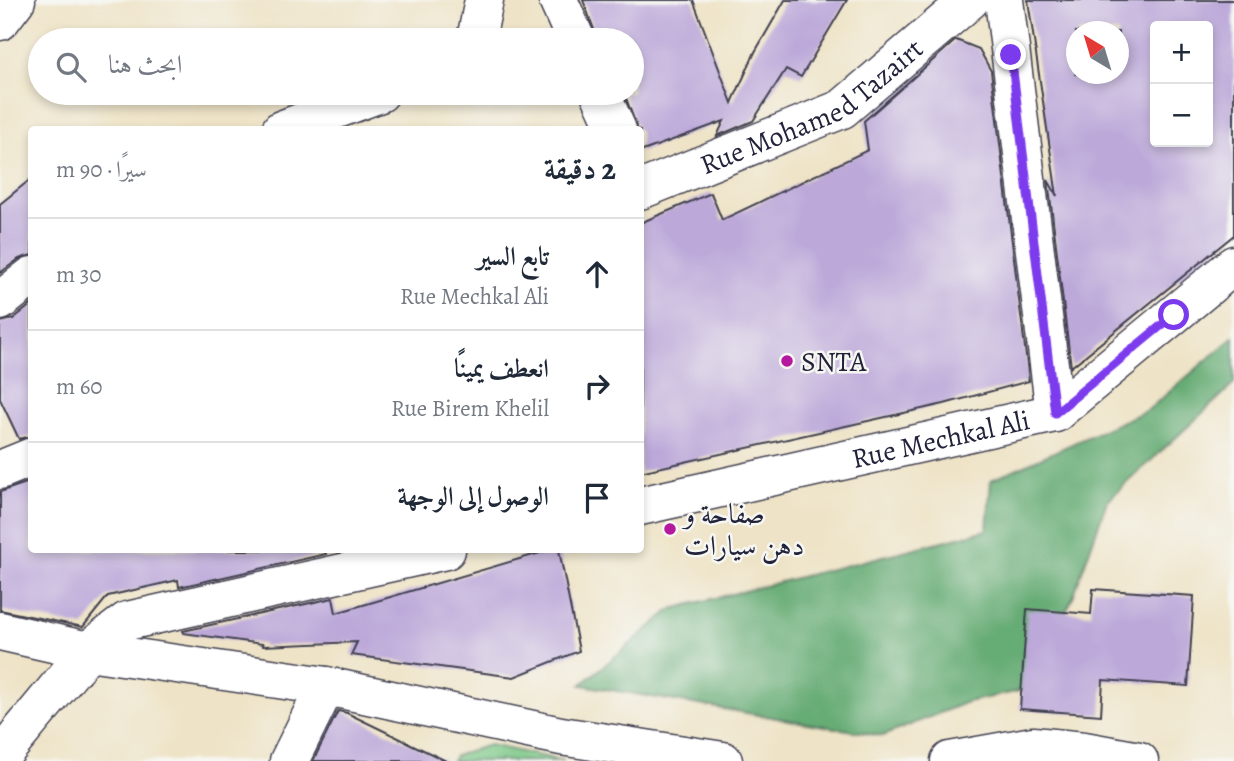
<!DOCTYPE html>
<html lang="ar">
<head>
<meta charset="utf-8">
<style>
	:root { --surface:#fff; --page:#f2f2f3; --text:#1f2937; --muted:#747a83; --line:#e0e1e3 }
	body { margin:0; font-family:Alegreya,Amiri,serif; background:var(--page); color:var(--text); direction:rtl }
	.controls { position:absolute; right:21px; top:21px; display:grid; overflow:hidden; border-radius:7px; box-shadow:0 4px 10px #0003 }
	.controls button { width:63px; height:63px; display:grid; place-items:center; padding:0; border:0; border-bottom:2px solid var(--line); background:var(--surface); color:var(--text); font:35px sans-serif }
	.compass { position:absolute; left:1066px; top:21px; width:63px; height:63px; border-radius:50%; background:var(--surface); box-shadow:0 4px 10px #0003; rotate:322deg }
	.stop { position:absolute; width:21px; height:21px; margin:-16px; border:5px solid #7c3aed; border-radius:50%; background:#fff }
	.stop.end { background:#7c3aed; border-color:#fff; box-shadow:0 2px 7px #0008 }
	.list { margin:0; padding:0; list-style:none }
	h2 { display:flex; justify-content:space-between; align-items:center; height:91px; margin:0; padding:0 28px; font-size:30px }
	h2 small { font-size:23px; font-weight:400; color:var(--muted) }
	.list li { display:grid; grid-template-columns:46px 1fr auto; gap:21px; align-items:center; box-sizing:border-box; height:112px; padding:0 28px; border-top:2px solid var(--line) }
	.list b { display:block; font-size:26px; white-space:nowrap }
	.list p { margin:0; font-size:23px; white-space:nowrap; color:var(--muted) }
	.list em { font-size:23px; font-style:normal; color:var(--muted) }
	.icon { flex:none; width:38px; height:38px; fill:none; stroke:currentColor; stroke-width:2; stroke-linecap:round; stroke-linejoin:round }
	.map { position:relative; flex:none; width:1234px; height:761px; overflow:hidden; direction:ltr }
	.search { position:absolute; background:var(--surface); box-shadow:0 4px 10px #0003; left:28px; top:28px; width:616px; height:77px; display:flex; align-items:center; gap:18px; box-sizing:border-box; padding:0 24px; border-radius:38px; color:var(--muted); font-size:26px }
	.panel { position:absolute; background:var(--surface); box-shadow:0 4px 10px #0003; left:28px; top:126px; width:616px; height:427px; border-radius:7px; direction:rtl }
	.map>svg:first-child { display:block }
	.green { fill:#7dc887; stroke:#507561; stroke-width:2 }
	.forest { fill:#66ac74; stroke:#446758; stroke-width:2 }
	.building { fill:#bca8d9; fill-rule:evenodd }
	.lines { fill:none; stroke-linecap:round; stroke-linejoin:round }
	.street-casing { stroke:#413f50; stroke-width:41 }
	.secondary-casing { stroke:#413f50; stroke-width:41 }
	.street { stroke:#fff; stroke-width:38 }
	.secondary { stroke:#fff; stroke-width:38 }
	.route { stroke:#7c3aed; stroke-width:9 }
	.poi-dot { fill:#b5179e; stroke:#f6f6f2; stroke-width:2.5 }
	.labels { text-anchor:middle; stroke-width:5; stroke-linejoin:round; paint-order:stroke }
	.street-label { font-size:28px; fill:#22223b; stroke:#f6f6f2 }
	.poi-label { font-size:28px; fill:#22223b; stroke:#f6f6f2; text-anchor:start }
</style>
</head>
<body>
<div class="map">
<svg width="1234" height="761" viewBox="0 0 1234 761">
	<rect width="100%" height="100%" fill="#f6f6f2"/>
	<filter id="ink" filterUnits="userSpaceOnUse"><feTurbulence type="fractalNoise" baseFrequency=".0143" numOctaves="2"/><feDisplacementMap in="SourceGraphic" scale="14" xChannelSelector="R" yChannelSelector="G"/><feConvolveMatrix kernelMatrix="1 2 1 2 8 2 1 2 1" color-interpolation-filters="sRGB"/></filter>
	<filter id="wash" filterUnits="userSpaceOnUse"><feTurbulence type="fractalNoise" baseFrequency=".00686" numOctaves="4" result="noise"/><feDisplacementMap in="SourceGraphic" scale="28" xChannelSelector="R" yChannelSelector="G"/><feGaussianBlur stdDeviation="1.57" result="paint"/><feColorMatrix in="noise" values="0 0 0 0 0 0 0 0 0 0 0 0 0 0 0 0 0 1.4 0 .05"/><feComposite in="paint" operator="in"/></filter>
	<g filter="url(#wash)">
		<rect width="100%" height="100%" fill="#eee3c6"/>
		<path class="green" d="M489,745L564,761H452L455,756Z"/>
		<path class="forest" d="M1234,337V384L1107,501L1073,597L1029,689L967,702L883,736L581,685L672,609L987,530L991,480L1148,410Z"/>
		<g id="blocks">
			<g class="building">
				<path d="M583,0H693L732,103L755,52L785,0H847L801,77L786,69L753,121L717,136L724,121L640,152V130H638L624,93H632V40H598Z"/>
				<path d="M1028,0H1234V235L1071,367L1048,180L1057,196ZM1155,26H1208V142H1155ZM1076,32H1118V74H1076Z"/>
				<path d="M956,40L979,49L991,71L1029,381L944,404L640,472V223L711,193L722,220L868,150L864,121Z"/>
				<path d="M32,178V255L19,259L0,273V204Z"/>
				<path d="M32,304V436L19,439L0,399V322L13,319Z"/>
				<path d="M32,481V550H325L326,554L179,587L178,580L108,596L83,627L0,610V492Z"/>
				<path d="M550,550H559L579,651L514,677L351,655L357,642L263,646V644L183,633V631L333,598L336,613Z"/>
				<path d="M1093,589L1194,596L1188,686L1103,680L1101,715L1020,709L1027,609L1091,614Z"/>
				<path d="M338,711L347,713L446,761H313Z"/>
			</g>
		</g>
	</g>
	<g filter="url(#ink)">
		<use href="#blocks" fill-opacity="0" stroke="#413f50" stroke-width="2"/>
		<g class="lines">
			<defs>
				<g id="street">
					<path d="M558,0L576,40"/>
					<path d="M1004,0L1055,413"/>
					<path d="M0,21L16,0"/>
					<path d="M476,40L484,0"/>
					<path d="M600,93L617,130"/>
					<path d="M281,130L380,93"/>
					<path d="M0,301L32,276"/>
					<path d="M0,631L88,651L326,686L561,736L723,761"/>
					<path d="M289,761L326,686"/>
					<path d="M950,761L1033,746L1084,751L1139,761"/>
				</g>
				<g id="secondary">
					<path id="s1" d="M640,190L842,109L970,0"/>
					<path d="M0,470L32,457"/>
					<path id="s2" d="M640,506L1055,413L1234,265"/>
					<path d="M0,757L88,651L127,621L446,550"/>
				</g>
			</defs>
			<use href="#street" class="street-casing"/>
			<use href="#secondary" class="secondary-casing"/>
			<use href="#street" class="street"/>
			<use href="#secondary" class="secondary"/>
		</g>
	</g>
	<g class="lines" filter="url(#ink)">
		<path class="route" d="M1011,55L1055,413L1174,315"/>
	</g>
	<g class="poi-dot">
		<circle cx="787" cy="361" r="7"/>
		<circle cx="670" cy="529" r="7"/>
	</g>
	<g class="labels">
		<g class="street-label">
			<text dy="10" stroke="none"><textPath href="#s1" startOffset="192">Rue Mohamed Tazairt</textPath></text>
			<text dy="10" stroke="none"><textPath href="#s2" startOffset="308">Rue Mechkal Ali</textPath></text>
		</g>
		<g class="poi-label">
			<text x="801" y="371">SNTA</text>
			<text x="684" y="523">صفاحة و<tspan x="684" dy="32">دهن سيارات</tspan></text>
		</g>
	</g>
</svg>
<div class="controls">
<button>+</button>
<button>−</button>
</div>
<svg class="compass" viewBox="-18 -18 36 36"><path d="M0-13l5 13h-10z" fill="#e53935"/><path d="M0 13l5-13h-10z" fill="#747a83"/></svg>
<div class="stop" style="left:1174px;top:315px"></div>
<div class="stop end" style="left:1011px;top:55px"></div>
<div class="search"><svg class="icon" aria-label="search" viewBox="0 0 24 24"><circle cx="10" cy="10" r="6"/><path d="M15 15l6 6"/></svg>ابحث هنا</div>
<section class="panel">
<h2>2 دقيقة<small>سيرًا · 90 m</small></h2>
<ul class="list">
<li><svg class="icon" aria-label="ahead" viewBox="0 0 24 24"><path d="M12 20V5M6 11l6-6 6 6"/></svg><div><b>تابع السير</b><p>Rue Mechkal Ali</p></div><em>30 m</em></li>
<li><svg class="icon" aria-label="right" viewBox="0 0 24 24"><path d="M7 20v-9h11M14 6l5 5-5 5"/></svg><div><b>انعطف يمينًا</b><p>Rue Birem Khelil</p></div><em>60 m</em></li>
<li><svg class="icon" aria-label="arrive" viewBox="0 0 24 24"><path d="M6 21V4h12l-3 4 3 4H6"/></svg><div><b>الوصول إلى الوجهة</b></div></li>
</ul>
</section>
</div>
</body>
</html>
